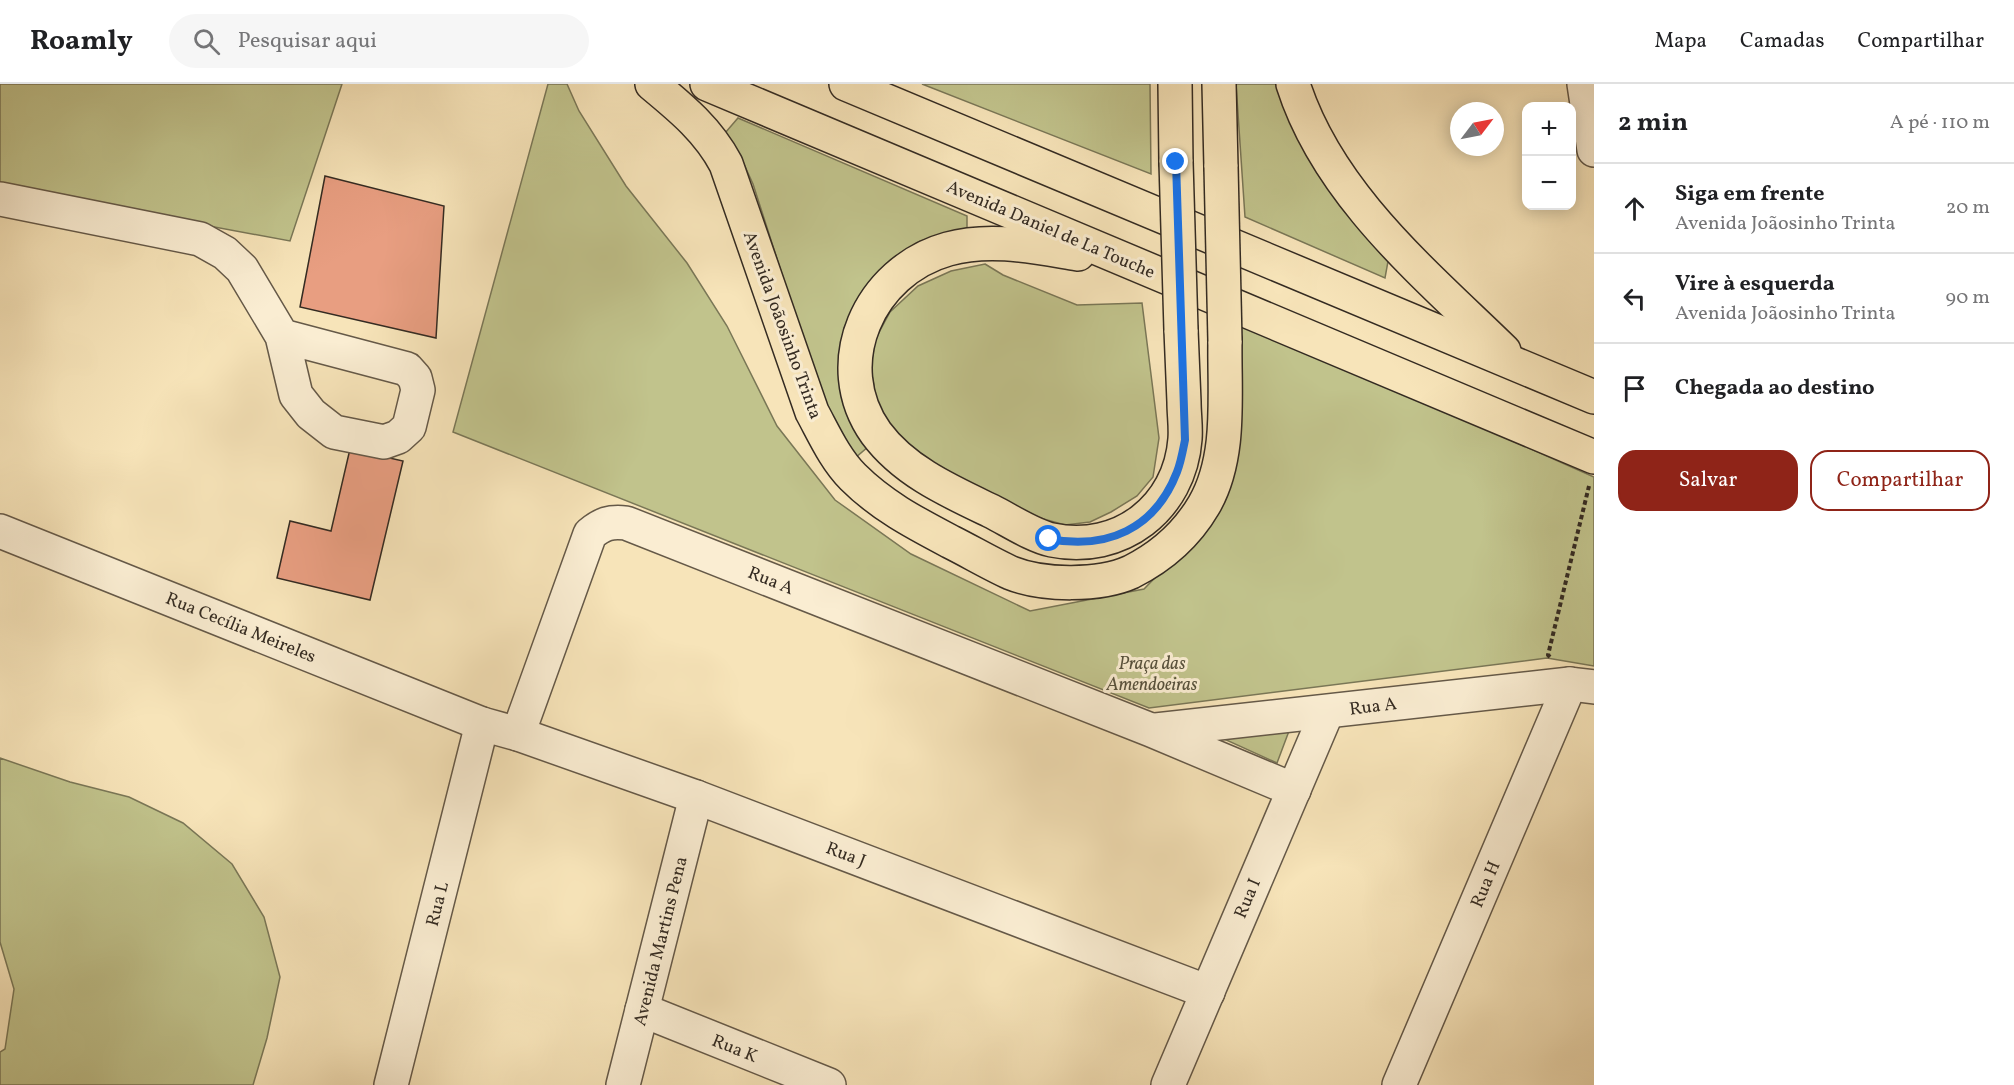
<!DOCTYPE html>
<html lang="pt">
<head>
<meta charset="utf-8">
<style>
	:root { --surface:#fff; --page:#f6f6f6; --text:#202124; --muted:#757577; --line:#e0e0e0; --accent:#8f2418 }
	body { margin:0; font-family:Vollkorn,serif; background:var(--page); color:var(--text) }
	.controls { position:absolute; right:18px; top:18px; display:grid; overflow:hidden; border-radius:12px; box-shadow:0 3px 15px #0003 }
	.controls button { width:54px; height:54px; display:grid; place-items:center; padding:0; border:0; border-bottom:2px solid var(--line); background:var(--surface); color:var(--text); font:30px sans-serif }
	.compass { position:absolute; left:1450px; top:18px; width:54px; height:54px; border-radius:50%; background:var(--surface); box-shadow:0 3px 15px #0003; rotate:58deg }
	.stop { position:absolute; width:18px; height:18px; margin:-14px; border:4px solid #1a73e8; border-radius:50%; background:#fff }
	.stop.end { background:#1a73e8; border-color:#fff; box-shadow:0 2px 6px #0008 }
	.list { margin:0; padding:0; list-style:none }
	h2 { display:flex; justify-content:space-between; align-items:center; height:78px; margin:0; padding:0 24px; font-size:26px }
	h2 small { font-size:20px; font-weight:400; color:var(--muted) }
	.list li { display:grid; grid-template-columns:39px 1fr auto; gap:18px; align-items:center; box-sizing:border-box; height:90px; padding:0 24px; border-top:2px solid var(--line) }
	.list b { display:block; font-size:22px; white-space:nowrap }
	.list p { margin:0; font-size:20px; white-space:nowrap; color:var(--muted) }
	.list em { font-size:20px; font-style:normal; color:var(--muted) }
	.actions { display:flex; gap:12px; padding:18px 24px }
	.actions a { flex:1; padding:14px 0; border:2px solid var(--accent); border-radius:18px; text-align:center; font-size:21px; color:var(--accent) }
	.actions .main { background:var(--accent); color:#fff }
	.icon { flex:none; width:33px; height:33px; fill:none; stroke:currentColor; stroke-width:2; stroke-linecap:round; stroke-linejoin:round }
	.map { position:relative; flex:none; width:1594px; height:1001px; overflow:hidden }
	header { display:flex; align-items:center; gap:36px; box-sizing:border-box; height:84px; padding:0 30px; background:var(--surface); border-bottom:2px solid var(--line) }
	header strong { font-size:28px }
	nav { display:flex; gap:33px; margin-inline-start:auto; font-size:21px }
	.search { width:420px; height:54px; background:var(--page); display:flex; align-items:center; gap:15px; box-sizing:border-box; padding:0 21px; border-radius:33px; color:var(--muted); font-size:22px }
	main { display:flex }
	aside { flex:1; background:var(--surface) }
	.map>svg:first-child { display:block }
	.green { fill:#c1c38c; stroke:#7a7757; stroke-width:1.5 }
	.building { fill:#e89e81; stroke:#342b22; stroke-width:1.5 }
	.lines { fill:none; stroke-linecap:round; stroke-linejoin:round }
	.minor-casing { stroke:#655948; stroke-width:36 }
	.major-casing { stroke:#342b22; stroke-width:36 }
	.path { stroke:#342b22; stroke-width:4; stroke-dasharray:4.5 3; stroke-linecap:butt }
	.minor { stroke:#faedd2; stroke-width:33 }
	.major { stroke:#f7e4b9; stroke-width:33 }
	.major-bridge-casing { stroke:#342b22; stroke-width:36; stroke-linecap:butt }
	.major-bridge { stroke:#f7e4b9; stroke-width:33 }
	.route { stroke:#1a73e8; stroke-width:8 }
	.labels { text-anchor:middle; stroke-width:6; stroke-linejoin:round; paint-order:stroke }
	.street-label { font-size:18px; fill:#342b22; stroke:#faedd2 }
	.park-label { font-size:18px; font-style:italic; fill:#57513c; stroke:#faedd2 }
</style>
</head>
<body>
<header>
<strong>Roamly</strong>
<div class="search"><svg class="icon" aria-label="search" viewBox="0 0 24 24"><circle cx="10" cy="10" r="6"/><path d="M15 15l6 6"/></svg>Pesquisar aqui</div>
<nav><a>Mapa</a><a>Camadas</a><a>Compartilhar</a></nav>
</header>
<main>
<div class="map">
<svg width="1594" height="1001" viewBox="0 0 1594 1001">
	<rect width="100%" height="100%" fill="#f7e4b9"/>
	<filter id="stains"><feTurbulence type="fractalNoise" baseFrequency=".00333" numOctaves="4"/><feColorMatrix values="0 0 0 0 .2 0 0 0 0 .09 0 0 0 0 .02 0 0 0 .5 -.17"/></filter>
	<radialGradient id="worn" r=".72"><stop offset=".6" stop-color="#630" stop-opacity="0"/><stop offset="1" stop-color="#630" stop-opacity=".3"/></radialGradient>
	<g class="green">
		<path d="M0,0H342L290,157L0,103Z"/>
		<path d="M548,0H567L579,27L626,102L687,179L727,242L777,342L835,416L911,470L1030,527L1144,505L1212,435L1235,234L1594,393V582L1547,574L1149,624L453,348Z"/>
		<path d="M922,0H1150L1151,90Z"/>
		<path d="M1236,0H1277L1389,172L1385,194L1245,133Z"/>
		<path d="M738,34L967,132V144L920,157L886,180L863,206L844,244L843,274L869,362L855,374L822,315L753,100L743,78L725,49Z"/>
		<path d="M985,180L1003,191L1077,221L1142,219L1159,354L1153,393L1137,412L1111,428L1090,438L1065,441L1033,432L926,377L893,348L877,320L871,285L875,256L890,228L918,202L951,187Z"/>
		<path d="M1289,647L1277,679L1224,655Z"/>
		<path d="M0,674L70,698L129,713L183,739L232,780L264,833L280,893L267,954L253,1001H0V968L5,965L14,905L0,858Z"/>
	</g>
	<g class="building">
		<path d="M325,92L444,122L436,254L300,223Z"/>
		<path d="M350,365L403,377L370,516L277,494L290,437L331,447Z"/>
	</g>
	<g class="lines">
		<defs>
			<g id="minor">
				<path d="M1584,0L1594,66"/>
				<path d="M0,115L200,155L225,169L242,185L282,252L296,311L311,330L334,348L384,358L398,353L409,343L418,306L415,294L407,285L282,252"/>
				<path d="M0,447L482,640L518,650L696,713L1208,908"/>
				<path d="M1156,646L1570,600L1594,603"/>
				<path d="M518,650L590,450C602,440 610,437 626,439L1151,646L1294,706"/>
				<path d="M642,926L829,1001"/>
				<path d="M391,1001L482,640"/>
				<path d="M623,1001L696,713"/>
				<path d="M1168,1001L1327,628"/>
				<path d="M1399,1001L1570,600"/>
			</g>
			<g id="major">
				<path d="M652,0C681,24 708,46 726,80L812,328C824,350 835,375 853,393C882,422 915,439 951,458C971,468 991,480 1011,489C1043,502 1100,502 1131,488C1161,473 1187,450 1204,421C1232,373 1224,310 1225,257"/>
				<path d="M707,0L1594,373"/>
				<path d="M846,0L1594,313"/>
				<path d="M1175,0L1176,78"/>
				<path d="M1219,0L1221,83"/>
				<path d="M1293,0C1328,110 1424,189 1504,267"/>
				<path d="M1078,170C1035,163 991,153 948,165C869,187 827,280 876,349C904,387 949,407 991,427C1009,436 1033,452 1052,456C1120,470 1180,424 1185,355C1186,343 1184,330 1184,318C1183,294 1182,270 1181,246"/>
			</g>
		</defs>
		<use href="#minor" class="minor-casing"/>
		<use href="#major" class="major-casing"/>
		<path class="path" d="M1550,573L1548,571L1589,402"/>
		<use href="#minor" class="minor"/>
		<use href="#major" class="major"/>
		<defs>
			<g id="major-bridge">
				<path d="M1176,78L1181,246"/>
				<path d="M1221,83L1225,257"/>
			</g>
		</defs>
		<use href="#major-bridge" class="major-bridge-casing"/>
		<use href="#major-bridge" class="major-bridge"/>
	</g>
	<g class="lines">
		<path class="route" d="M1049,455C1107,466 1155,445 1177,388C1181,378 1183,366 1185,356L1176,78"/>
	</g>
	<g class="labels">
		<g class="street-label">
			<text transform="translate(1051 145) rotate(23)" y="6">Avenida Daniel de La Touche</text>
			<text transform="translate(783 241) rotate(70)" y="6">Avenida Joãosinho Trinta</text>
			<text transform="translate(771 496) rotate(22)" y="6">Rua A</text>
			<text transform="translate(241 543) rotate(22)" y="6">Rua Cecília Meireles</text>
			<text transform="translate(1373 622) rotate(-7)" y="6">Rua A</text>
			<text transform="translate(846 770) rotate(21)" y="6">Rua J</text>
			<text transform="translate(1485 800) rotate(-67)" y="6">Rua H</text>
			<text transform="translate(1247 814) rotate(-67)" y="6">Rua I</text>
			<text transform="translate(437 820) rotate(-76)" y="6">Rua L</text>
			<text transform="translate(660 857) rotate(-76)" y="6">Avenida Martins Pena</text>
			<text transform="translate(735 964) rotate(22)" y="6">Rua K</text>
		</g>
		<g class="park-label">
			<text x="1152" y="585">Praça das<tspan x="1152" dy="21">Amendoeiras</tspan></text>
		</g>
	</g>
	<rect width="100%" height="100%" filter="url(#stains)"/>
	<rect width="100%" height="100%" fill="url(#worn)"/>
</svg>
<div class="controls">
<button>+</button>
<button>−</button>
</div>
<svg class="compass" viewBox="-18 -18 36 36"><path d="M0-13l5 13h-10z" fill="#e53935"/><path d="M0 13l5-13h-10z" fill="#757577"/></svg>
<div class="stop" style="left:1049px;top:455px"></div>
<div class="stop end" style="left:1176px;top:78px"></div>
</div>
<aside>
<h2>2 min<small>A pé · 110 m</small></h2>
<ul class="list">
<li><svg class="icon" aria-label="ahead" viewBox="0 0 24 24"><path d="M12 20V5M6 11l6-6 6 6"/></svg><div><b>Siga em frente</b><p>Avenida Joãosinho Trinta</p></div><em>20 m</em></li>
<li><svg class="icon" aria-label="left" viewBox="0 0 24 24"><path d="M17 20v-9H6M10 6l-5 5 5 5"/></svg><div><b>Vire à esquerda</b><p>Avenida Joãosinho Trinta</p></div><em>90 m</em></li>
<li><svg class="icon" aria-label="arrive" viewBox="0 0 24 24"><path d="M6 21V4h12l-3 4 3 4H6"/></svg><div><b>Chegada ao destino</b></div></li>
</ul>
<div class="actions"><a class="main">Salvar</a><a>Compartilhar</a></div>
</aside>
</main>
</body>
</html>
